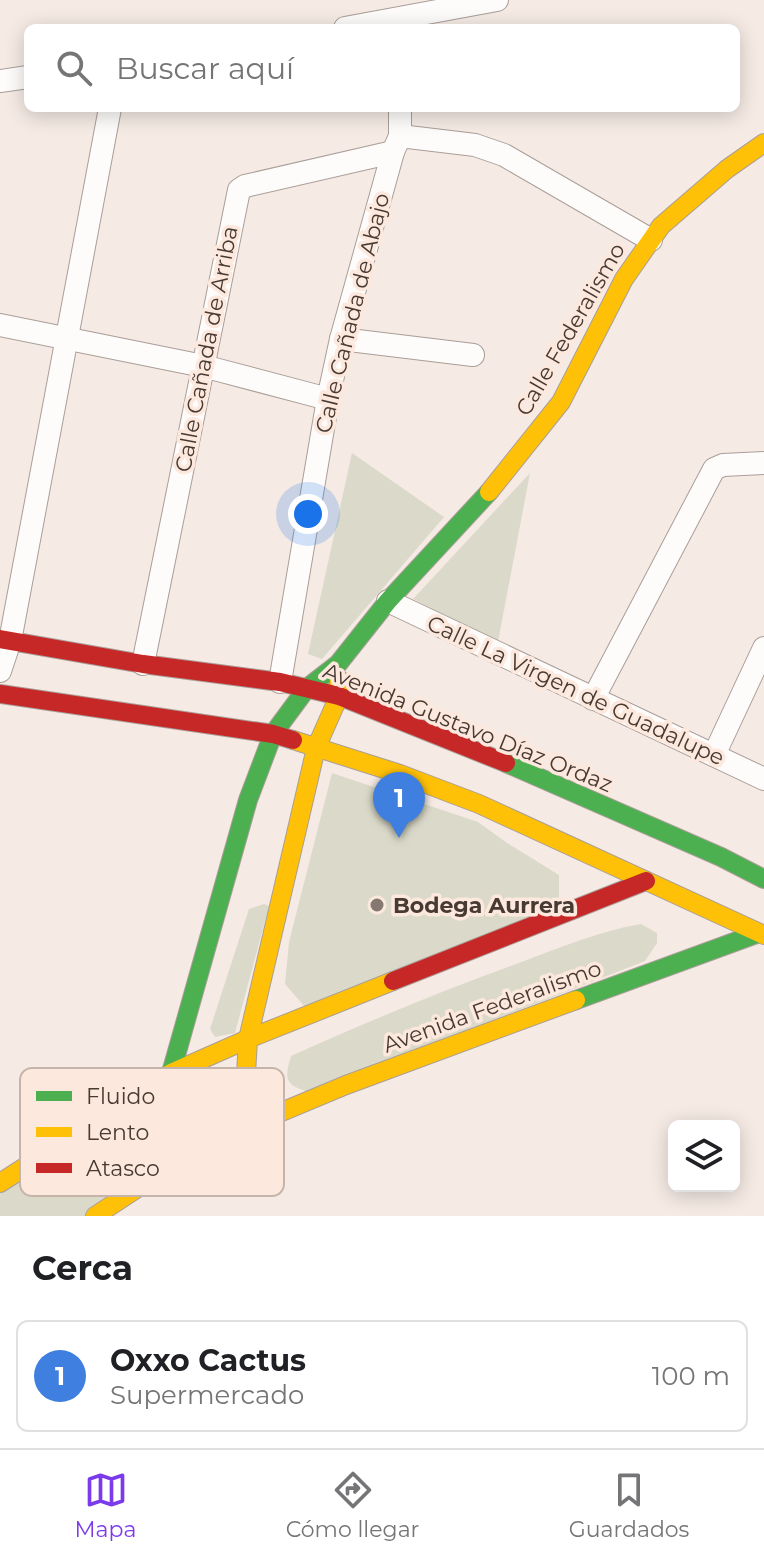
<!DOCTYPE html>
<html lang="es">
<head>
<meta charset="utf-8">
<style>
	:root { --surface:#fff; --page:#f6f6f6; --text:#202124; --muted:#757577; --line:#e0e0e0; --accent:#7c3aed }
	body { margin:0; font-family:Montserrat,sans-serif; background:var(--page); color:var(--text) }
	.controls { position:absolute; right:24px; bottom:24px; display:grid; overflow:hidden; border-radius:12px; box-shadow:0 4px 20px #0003 }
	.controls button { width:72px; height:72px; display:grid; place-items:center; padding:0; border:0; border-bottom:2px solid var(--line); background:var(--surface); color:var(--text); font:40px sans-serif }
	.you { position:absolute; left:308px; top:514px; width:28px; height:28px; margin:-20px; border:6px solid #fff; border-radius:50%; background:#1a73e8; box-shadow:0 0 0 12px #1a73e833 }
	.badge { display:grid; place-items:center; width:52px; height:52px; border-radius:50%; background:var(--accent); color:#fff; font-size:26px; font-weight:700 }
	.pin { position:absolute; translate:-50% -66px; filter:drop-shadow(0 2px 4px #0008) }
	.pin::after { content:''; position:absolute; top:42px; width:28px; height:24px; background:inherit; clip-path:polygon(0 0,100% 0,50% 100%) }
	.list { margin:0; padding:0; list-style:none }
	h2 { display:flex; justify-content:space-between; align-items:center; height:104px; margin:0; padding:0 32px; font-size:34px }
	h2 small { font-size:26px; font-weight:400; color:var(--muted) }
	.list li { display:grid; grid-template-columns:52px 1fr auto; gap:24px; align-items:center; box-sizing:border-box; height:112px; margin:0 16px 16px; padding:0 16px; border:2px solid var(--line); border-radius:12px }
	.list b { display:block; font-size:30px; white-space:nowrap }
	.list p { margin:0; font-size:26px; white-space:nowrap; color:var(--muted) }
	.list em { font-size:26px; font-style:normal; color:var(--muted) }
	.icon { flex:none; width:44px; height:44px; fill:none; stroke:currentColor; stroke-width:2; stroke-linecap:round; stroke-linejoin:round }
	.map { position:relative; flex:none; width:764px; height:1216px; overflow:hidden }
	.search { position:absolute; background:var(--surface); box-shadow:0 4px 20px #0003; left:24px; right:24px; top:24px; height:88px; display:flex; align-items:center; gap:20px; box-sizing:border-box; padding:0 28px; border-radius:12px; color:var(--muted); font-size:30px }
	.sheet { height:232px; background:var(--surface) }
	nav { display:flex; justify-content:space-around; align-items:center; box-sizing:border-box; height:112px; border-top:2px solid var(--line); background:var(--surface); font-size:22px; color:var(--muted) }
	nav a { display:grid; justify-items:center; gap:4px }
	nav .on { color:var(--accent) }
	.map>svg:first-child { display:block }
	.green { fill:#dbdaca }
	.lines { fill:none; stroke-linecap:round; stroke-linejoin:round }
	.street-casing { stroke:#a99e98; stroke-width:24 }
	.fast-casing { stroke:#a99e98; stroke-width:20 }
	.slow-casing { stroke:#a99e98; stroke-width:20 }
	.jam-casing { stroke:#a99e98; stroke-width:20 }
	.street { stroke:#fefcfb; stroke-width:22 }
	.fast { stroke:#4caf50; stroke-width:18 }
	.slow { stroke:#ffc107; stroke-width:18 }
	.jam { stroke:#c62828; stroke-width:18 }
	.poi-dot { fill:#847871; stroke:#fce8dd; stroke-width:3 }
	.labels { text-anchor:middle; stroke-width:7; stroke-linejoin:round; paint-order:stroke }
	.street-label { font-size:22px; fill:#473a33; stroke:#fce8dd }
	.poi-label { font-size:22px; font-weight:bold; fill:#473a33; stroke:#fce8dd; text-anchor:start }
	.key { fill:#fce8dd; stroke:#c6b4aa; stroke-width:2 }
	.key-label { font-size:22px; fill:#473a33 }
</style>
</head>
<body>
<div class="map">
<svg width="764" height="1216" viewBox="0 0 764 1216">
	<rect width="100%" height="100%" fill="#f5eae4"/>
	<g class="green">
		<path d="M352,453L444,517L322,659L308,654Z"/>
		<path d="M530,473L498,642L413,599Z"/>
		<path d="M332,773L478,822L507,843L559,875V907L305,1007L285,984L289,942Z"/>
		<path d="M264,904L269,906L235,1033L215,1037L210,1029L249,909Z"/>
		<path d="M641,924L657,933V943L645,961L309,1092C285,1085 284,1079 291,1056C366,1022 442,991 519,963C559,948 599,931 641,924Z"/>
		<path d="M152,1087L158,1155L95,1216H0V1183Z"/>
	</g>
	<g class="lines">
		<defs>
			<g id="street">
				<path d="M345,28L497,0"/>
				<path d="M0,81L28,77"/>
				<path d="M400,136L475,145L504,155L651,240"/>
				<path d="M0,325L203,366L328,399"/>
				<path d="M341,339L473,355"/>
				<path d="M388,601L764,779"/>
				<path d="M143,664L239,190L245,186L393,152"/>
				<path d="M0,671L10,641L110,108"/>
				<path d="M280,682L328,399L341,339L393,152L400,136V108"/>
				<path d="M593,699L714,469L723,465L764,463"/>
				<path d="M714,755L764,648"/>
			</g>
			<g id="fast">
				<path d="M506,763L721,857L764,879"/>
				<path d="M576,1000L759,933"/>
				<path d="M156,1176L171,1073L248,800L273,734L307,688L338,664L388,601L489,492"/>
			</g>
			<g id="slow">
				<path d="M489,492L561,402L624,279L661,226L727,169L764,143"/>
				<path d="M293,740L400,774L479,804L764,935"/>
				<path d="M243,1128L248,1039L316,748L339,696V679"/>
				<path d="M0,1183L171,1073L248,1039L393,981"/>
				<path d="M95,1216L156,1176L243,1128L346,1085L576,1000"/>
			</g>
			<g id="jam">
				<path d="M0,639L143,664L280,682L339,696L506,763"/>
				<path d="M0,694L273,734L293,740"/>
				<path d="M393,981L646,881"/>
			</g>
		</defs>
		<use href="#street" class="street-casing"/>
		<use href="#fast" class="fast-casing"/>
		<use href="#slow" class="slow-casing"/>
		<use href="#jam" class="jam-casing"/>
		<use href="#street" class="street"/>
		<use href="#fast" class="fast"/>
		<use href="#slow" class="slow"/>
		<use href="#jam" class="jam"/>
	</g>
	<circle class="poi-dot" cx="377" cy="905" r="8"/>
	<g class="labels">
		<g class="street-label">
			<text transform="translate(352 313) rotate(-76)" y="8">Calle Cañada de Abajo</text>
			<text transform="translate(570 329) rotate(-60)" y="8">Calle Federalismo</text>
			<text transform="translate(206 349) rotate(-79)" y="8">Calle Cañada de Arriba</text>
			<text transform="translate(576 690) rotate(25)" y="8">Calle La Virgen de Guadalupe</text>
			<text transform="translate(468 727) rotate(22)" y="8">Avenida Gustavo Díaz Ordaz</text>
			<text transform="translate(492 1006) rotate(-20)" y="8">Avenida Federalismo</text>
		</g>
		<g class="poi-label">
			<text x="393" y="913">Bodega Aurrera</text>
		</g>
	</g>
	<rect x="20" y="1068" width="264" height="128" rx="12" class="key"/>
	<rect x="36" y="1091" width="36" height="10" fill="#4caf50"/>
	<rect x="36" y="1127" width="36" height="10" fill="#ffc107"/>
	<rect x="36" y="1163" width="36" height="10" fill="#c62828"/>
	<g class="key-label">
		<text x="86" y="1104">Fluido</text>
		<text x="86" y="1140">Lento</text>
		<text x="86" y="1176">Atasco</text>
	</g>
</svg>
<div class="controls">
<button><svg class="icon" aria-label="layers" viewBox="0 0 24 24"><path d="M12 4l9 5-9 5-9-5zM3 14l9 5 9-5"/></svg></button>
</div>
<div class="you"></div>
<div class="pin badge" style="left:399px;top:838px;background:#3f7fe0">1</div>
<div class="search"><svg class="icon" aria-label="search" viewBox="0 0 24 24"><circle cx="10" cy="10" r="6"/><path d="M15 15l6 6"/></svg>Buscar aquí</div>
</div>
<section class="sheet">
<h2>Cerca<small></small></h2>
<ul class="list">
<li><span class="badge" style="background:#3f7fe0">1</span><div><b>Oxxo Cactus</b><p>Supermercado</p></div><em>100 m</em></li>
</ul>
</section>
<nav>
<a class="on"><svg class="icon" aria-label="map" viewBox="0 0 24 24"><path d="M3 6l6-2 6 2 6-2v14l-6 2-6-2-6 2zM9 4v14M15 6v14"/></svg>Mapa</a>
<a><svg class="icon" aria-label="directions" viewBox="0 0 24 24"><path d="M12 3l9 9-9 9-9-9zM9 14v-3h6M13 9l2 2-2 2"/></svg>Cómo llegar</a>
<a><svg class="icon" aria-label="saved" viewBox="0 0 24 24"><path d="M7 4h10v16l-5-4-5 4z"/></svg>Guardados</a>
</nav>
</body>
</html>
